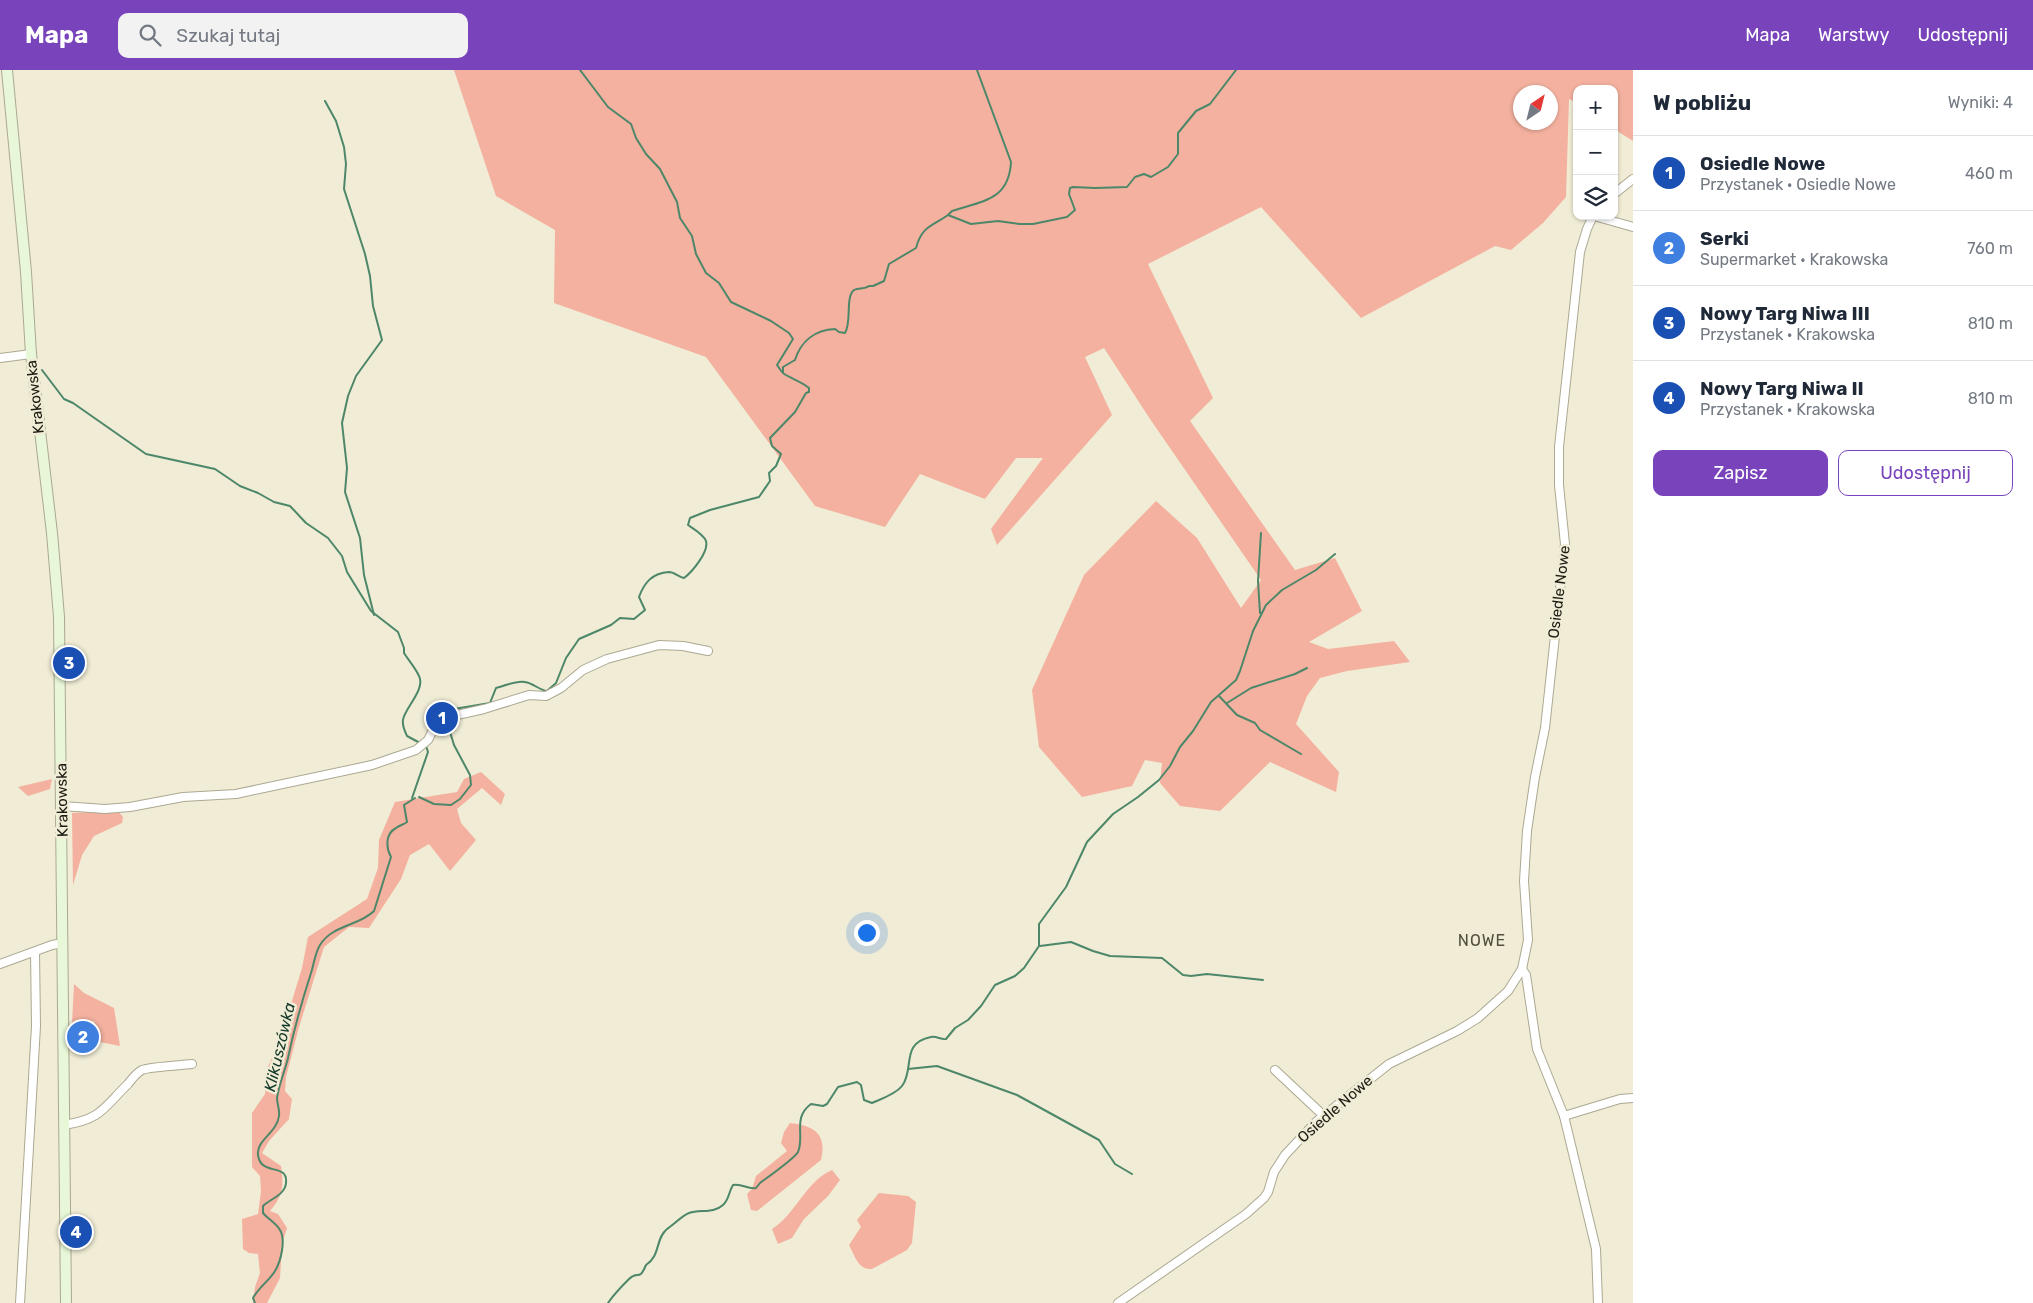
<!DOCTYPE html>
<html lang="pl">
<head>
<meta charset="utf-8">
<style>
	:root { --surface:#fff; --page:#f2f2f3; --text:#1f2937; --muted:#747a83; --line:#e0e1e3; --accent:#7944bb }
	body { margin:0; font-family:Rubik,sans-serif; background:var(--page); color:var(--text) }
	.controls { position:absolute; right:15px; top:15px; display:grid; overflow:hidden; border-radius:10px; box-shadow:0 1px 4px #0004 }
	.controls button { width:45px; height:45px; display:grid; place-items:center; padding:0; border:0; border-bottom:1px solid var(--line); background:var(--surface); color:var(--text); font:25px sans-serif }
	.compass { position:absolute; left:1513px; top:15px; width:45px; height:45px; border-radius:50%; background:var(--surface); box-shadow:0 1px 4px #0004; rotate:35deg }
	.you { position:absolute; left:866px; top:862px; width:18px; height:18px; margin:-12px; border:4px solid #fff; border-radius:50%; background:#1a73e8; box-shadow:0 0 0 8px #1a73e833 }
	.badge { display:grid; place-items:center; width:32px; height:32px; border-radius:50%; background:var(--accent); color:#fff; font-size:16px; font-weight:700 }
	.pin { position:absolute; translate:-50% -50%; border:2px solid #fff; box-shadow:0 1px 5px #0006 }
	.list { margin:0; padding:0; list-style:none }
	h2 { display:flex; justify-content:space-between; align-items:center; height:65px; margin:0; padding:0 20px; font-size:21px }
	h2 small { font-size:16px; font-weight:400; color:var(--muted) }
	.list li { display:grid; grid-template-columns:32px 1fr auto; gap:15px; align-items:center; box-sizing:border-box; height:75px; padding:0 20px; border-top:1px solid var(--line) }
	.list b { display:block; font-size:19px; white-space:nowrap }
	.list p { margin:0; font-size:16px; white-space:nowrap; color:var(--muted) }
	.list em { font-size:16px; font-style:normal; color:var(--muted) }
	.actions { display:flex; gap:10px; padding:15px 20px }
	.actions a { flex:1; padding:11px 0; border:1px solid var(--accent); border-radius:10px; text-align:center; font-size:18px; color:var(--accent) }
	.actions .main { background:var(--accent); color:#fff }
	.icon { flex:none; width:28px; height:28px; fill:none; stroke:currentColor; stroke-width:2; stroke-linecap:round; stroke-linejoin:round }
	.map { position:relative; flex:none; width:1633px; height:1233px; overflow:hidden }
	header { display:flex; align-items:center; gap:30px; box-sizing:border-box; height:70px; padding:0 25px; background:var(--accent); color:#fff }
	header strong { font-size:24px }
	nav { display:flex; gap:28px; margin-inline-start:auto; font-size:18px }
	.search { width:350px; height:45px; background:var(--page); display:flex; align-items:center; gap:12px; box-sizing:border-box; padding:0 18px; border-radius:10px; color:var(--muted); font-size:19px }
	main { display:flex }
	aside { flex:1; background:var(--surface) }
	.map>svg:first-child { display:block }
	.green { fill:#f4b19f; fill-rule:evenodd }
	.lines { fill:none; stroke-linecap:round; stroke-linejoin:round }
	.stream { stroke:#4d8769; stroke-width:2 }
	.street-casing { stroke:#aca892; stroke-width:10 }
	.secondary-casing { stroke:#aca892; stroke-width:12 }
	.street { stroke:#fff; stroke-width:8 }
	.secondary { stroke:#e7f7d7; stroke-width:10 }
	.labels { text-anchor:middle; stroke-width:5; stroke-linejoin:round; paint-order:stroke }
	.street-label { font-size:15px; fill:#1d1c14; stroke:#f0ecd5 }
	.neighbourhood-label { font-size:16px; letter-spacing:1px; fill:#534f3c; stroke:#f0ecd5 }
	.water-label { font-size:16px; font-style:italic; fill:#153a29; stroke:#f0ecd5 }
</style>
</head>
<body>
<header>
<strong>Mapa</strong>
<div class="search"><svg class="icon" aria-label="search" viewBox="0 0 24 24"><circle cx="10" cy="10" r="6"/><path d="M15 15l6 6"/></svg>Szukaj tutaj</div>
<nav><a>Mapa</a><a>Warstwy</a><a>Udostępnij</a></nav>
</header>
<main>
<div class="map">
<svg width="1633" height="1233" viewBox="0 0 1633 1233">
	<rect width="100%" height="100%" fill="#f0ecd5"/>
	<g class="green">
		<path d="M454,0H1633V71L1614,59V19H1577V33L1569,29L1566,127L1543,153L1511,180L1495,176L1361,248L1261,137L1148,194L1213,328L1190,351L1295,500L1335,488L1362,541L1309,572L1328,579L1394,571L1410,592L1347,601L1320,608L1307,626L1296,654L1339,702L1336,722L1270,692L1220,741L1180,736L1160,713L1162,693L1145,690L1132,716L1082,727L1039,677L1032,620L1084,505L1156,431L1197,468L1241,538L1261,510L1150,349L1104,278L1085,287L1112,345L997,475L991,459L1043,388H1016L985,429L920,404L885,457L815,436L706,287L554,233L555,160L496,126ZM1520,22H1550V52H1520Z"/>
		<path d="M481,702L505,724L501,735L482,718L457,739L461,753L476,770L450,801L429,774L410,785L401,809L369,858L349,857L324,877L299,957L286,1007L285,1021L292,1029L289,1049L269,1071L262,1083L281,1096C284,1116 283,1126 270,1141L278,1144L287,1158L282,1174L280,1208L267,1233H253L255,1217L260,1203L258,1184L249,1183L243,1179L242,1149L258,1144L261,1121L260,1106L252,1097V1043L265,1024L268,997L281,967L302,898L308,867L367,829L378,798L379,770L395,732L457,722L464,709Z"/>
		<path d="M52,709L50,719L28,726L18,717Z"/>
		<path d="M118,741L123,747L122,753L94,766L82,785L73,815L72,743Z"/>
		<path d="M74,914L84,923L114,938L120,976L100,972L94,951L72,953Z"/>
		<path d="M790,1053C815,1056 827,1064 821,1090L757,1141L751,1140L747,1124L752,1119L756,1106L787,1081L781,1073L784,1062Z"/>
		<path d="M832,1100L840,1110L828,1126L804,1149L792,1168L778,1174L772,1159C796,1144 805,1112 832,1100Z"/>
		<path d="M879,1123L908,1126L916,1132L912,1173L907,1180L872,1199C858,1200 855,1186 849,1175L861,1157L857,1150Z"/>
	</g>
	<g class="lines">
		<g class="stream">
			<path d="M580,0L608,37L631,54L636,68L646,84L660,99L677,132L680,148L692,166L696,184L706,203L719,213L731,232L771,251L789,263L793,269L777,295L782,302"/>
			<path d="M325,31L336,51L344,77L346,94L344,119L365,184L370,206L373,236L382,270L356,306L348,326L342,353L347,398L345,422L360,468L364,505L374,545"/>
			<path d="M948,145L952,141C983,131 1009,130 1011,92L977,0"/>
			<path d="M42,300L64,329L73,333L146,384L215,399L240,416L258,423L274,432L290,436L306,453L328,468L342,486L347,502L371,541L398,562L404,578V583C409,591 415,597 419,606C426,619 404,639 403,650C402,656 405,661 407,666L420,673"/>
			<path d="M1260,543L1258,511L1261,463"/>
			<path d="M1219,626L1237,645L1255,653L1260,660L1301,684"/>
			<path d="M1227,633L1251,618L1295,604L1307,598"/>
			<path d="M444,645L454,639L490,633L496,618C505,616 516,610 525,612C533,613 539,620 547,621L556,613L566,588L579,569L611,555L620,548L634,549L645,540L639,527C644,513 652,503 669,502C674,502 679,507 684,508C692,502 709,482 706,471C704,465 694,459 688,455L690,448L710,440L759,427L770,411L769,403L776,396L781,384L772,376L770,368L795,342L806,323L809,322V318C801,311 791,309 783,303V297L795,290C801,271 815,260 835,259L839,262L845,263C852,252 845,227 854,220C859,217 864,220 869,216H873L884,211L889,194L916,178C922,156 931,157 948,145L971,154L998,151L1019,154H1033L1067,147L1075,140L1069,124L1070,118L1073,117L1095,118L1127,117L1135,107L1144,104L1151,107L1168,97L1178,84V63L1196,41L1210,34L1236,0"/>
			<path d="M419,727L434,734L451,735L460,729L471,715L470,705L454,675L447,652"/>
			<path d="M412,728L428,682L426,676"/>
			<path d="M1040,876L1071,872L1093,881L1110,886L1162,888L1183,905L1191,906L1207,904L1263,910"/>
			<path d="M908,999L937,996L1017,1025L1099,1070L1115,1094L1132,1104"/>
			<path d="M255,1233L253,1228C259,1217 269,1211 275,1201C281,1191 286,1170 280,1160C276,1153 268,1149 263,1143V1136C270,1129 285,1125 286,1113C288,1092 261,1107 258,1085C256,1070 277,1063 279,1046C280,1040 277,1034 277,1028C279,1014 285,1001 288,988C294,959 302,931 311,903C314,894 315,883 320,875C332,855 359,856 374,841L391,787C386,778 385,764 396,758C400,755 403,755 407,752L404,735L415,728"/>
			<path d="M608,1233C614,1224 622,1216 629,1209C638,1200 639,1212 646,1195C661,1185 655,1169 667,1159C673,1155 683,1145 689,1143C700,1139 713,1144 723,1135C729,1130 729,1121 733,1115C742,1113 748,1120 756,1118L760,1113C768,1107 794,1089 798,1082C805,1066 792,1048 811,1034L823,1036L827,1034L838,1017L857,1012L861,1015L864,1030L872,1033C881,1029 896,1024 902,1016C915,999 900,973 931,967C937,966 941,970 946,969L955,958L968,950L981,936L995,915L1015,906L1024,898L1039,876V854L1066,817L1087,772L1113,744L1138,727L1159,710L1170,696L1180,677L1193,661L1211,632L1236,610L1240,601L1253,561L1266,535L1282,520L1316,500L1335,484"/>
		</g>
		<defs>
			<g id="street">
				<path d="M1614,124L1633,109"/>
				<path d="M1594,146L1633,157"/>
				<path d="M0,288L31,284"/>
				<path d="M62,736L105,739L130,737L183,727L236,724L372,695L416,680L428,670L435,656L448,647L484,639L529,625L546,626L561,618L583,600L607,589L659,575L683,576L708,581"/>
				<path d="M0,894L52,875L63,873"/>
				<path d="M1522,899L1526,905L1537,979L1564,1046L1596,1179L1598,1233"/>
				<path d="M1275,1000L1324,1046"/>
				<path d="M1564,1046L1620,1029L1633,1028"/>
				<path d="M64,1055C102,1049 103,1038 128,1014C132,1009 136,1003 142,1000C148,997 183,995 192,994"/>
				<path d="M20,1233L36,956L35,882"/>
				<path d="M1118,1233L1246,1144L1264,1128L1268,1122L1274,1102L1285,1085L1316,1052L1389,994L1457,961L1478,948L1508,921L1522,899L1528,870L1524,811L1527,761L1535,707L1545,658L1565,474L1559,415V377L1580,182L1587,159L1593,146"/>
			</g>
			<path id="secondary" d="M7,0L26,202L31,284L52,463L59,547L66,1233"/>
		</defs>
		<use href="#street" class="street-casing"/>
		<use href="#secondary" class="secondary-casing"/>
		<use href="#street" class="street"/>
		<use href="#secondary" class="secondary"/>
	</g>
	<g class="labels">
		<g class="street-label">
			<text transform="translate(35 327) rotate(-96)" y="5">Krakowska</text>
			<text transform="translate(1559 522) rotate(-83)" y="5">Osiedle Nowe</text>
			<text transform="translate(62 730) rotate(-91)" y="5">Krakowska</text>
			<text transform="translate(1335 1039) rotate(-41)" y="5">Osiedle Nowe</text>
		</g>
		<g class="neighbourhood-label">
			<text x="1482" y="876">NOWE</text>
		</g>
		<g class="water-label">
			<text transform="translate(279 977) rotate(-77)" y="6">Klikuszówka</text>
		</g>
	</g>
</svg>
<div class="controls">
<button>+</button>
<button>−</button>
<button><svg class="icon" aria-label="layers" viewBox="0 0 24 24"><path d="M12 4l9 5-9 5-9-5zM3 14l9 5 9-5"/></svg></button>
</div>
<svg class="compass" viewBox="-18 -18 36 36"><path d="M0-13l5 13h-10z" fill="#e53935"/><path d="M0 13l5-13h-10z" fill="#747a83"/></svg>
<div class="you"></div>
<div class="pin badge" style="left:442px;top:648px;background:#1a4fb4">1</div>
<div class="pin badge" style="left:83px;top:967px;background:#3f7fe0">2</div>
<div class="pin badge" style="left:69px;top:593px;background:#1a4fb4">3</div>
<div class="pin badge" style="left:76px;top:1162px;background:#1a4fb4">4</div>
</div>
<aside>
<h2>W pobliżu<small>Wyniki: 4</small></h2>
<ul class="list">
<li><span class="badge" style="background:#1a4fb4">1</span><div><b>Osiedle Nowe</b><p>Przystanek · Osiedle Nowe</p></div><em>460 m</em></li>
<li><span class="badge" style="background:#3f7fe0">2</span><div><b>Serki</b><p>Supermarket · Krakowska</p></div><em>760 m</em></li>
<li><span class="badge" style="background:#1a4fb4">3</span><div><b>Nowy Targ Niwa III</b><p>Przystanek · Krakowska</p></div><em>810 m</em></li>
<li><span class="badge" style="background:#1a4fb4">4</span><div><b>Nowy Targ Niwa II</b><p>Przystanek · Krakowska</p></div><em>810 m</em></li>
</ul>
<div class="actions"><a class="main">Zapisz</a><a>Udostępnij</a></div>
</aside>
</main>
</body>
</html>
